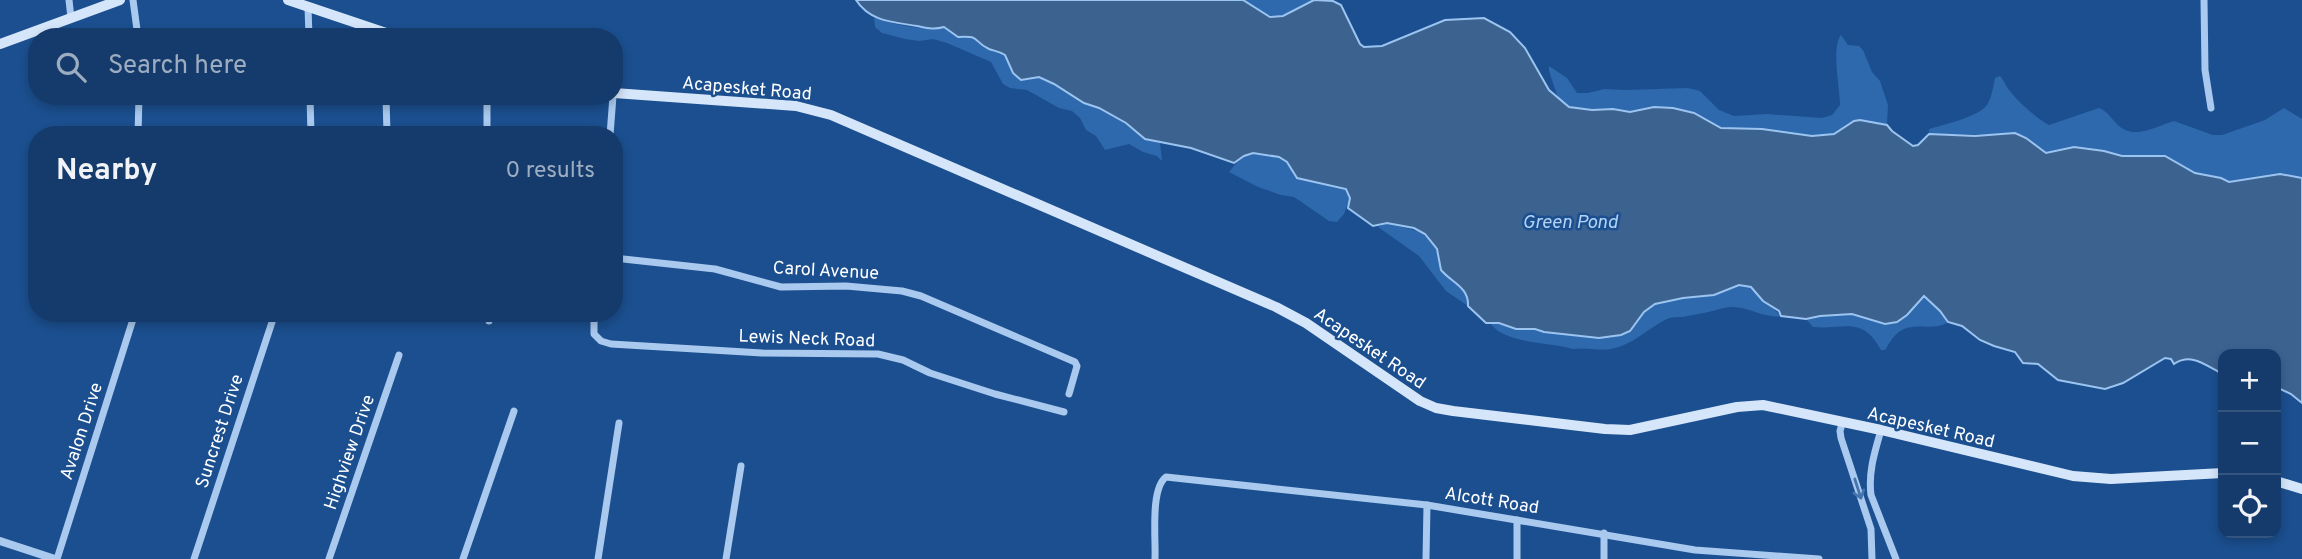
<!DOCTYPE html>
<html lang="en">
<head>
<meta charset="utf-8">
<style>
	:root { --surface:#143b6b; --page:#214673; --text:#f1f3f6; --muted:#9dadc1; --line:#33557e }
	body { margin:0; font-family:Overpass,sans-serif; background:var(--page); color:var(--text) }
	.controls { position:absolute; right:21px; bottom:21px; display:grid; overflow:hidden; border-radius:14px; box-shadow:0 4px 10px #0003 }
	.controls button { width:63px; height:63px; display:grid; place-items:center; padding:0; border:0; border-bottom:2px solid var(--line); background:var(--surface); color:var(--text); font:35px sans-serif }
	.list { margin:0; padding:0; list-style:none }
	h2 { display:flex; justify-content:space-between; align-items:center; height:91px; margin:0; padding:0 28px; font-size:30px }
	h2 small { font-size:23px; font-weight:400; color:var(--muted) }
	.icon { flex:none; width:38px; height:38px; fill:none; stroke:currentColor; stroke-width:2; stroke-linecap:round; stroke-linejoin:round }
	.map { position:relative; flex:none; width:2302px; height:559px; overflow:hidden }
	.search { position:absolute; background:var(--surface); box-shadow:0 4px 10px #0003; left:28px; top:28px; width:595px; height:77px; display:flex; align-items:center; gap:18px; box-sizing:border-box; padding:0 24px; border-radius:28px; color:var(--muted); font-size:26px }
	.panel { position:absolute; background:var(--surface); box-shadow:0 4px 10px #0003; left:28px; top:126px; width:595px; height:196px; border-radius:28px }
	.map>svg:first-child { display:block }
	.green { fill:#2e69ad }
	.water { fill:#3c6290; stroke:#9cc4f0; stroke-width:2 }
	.lines { fill:none; stroke-linecap:round; stroke-linejoin:round }
	.minor { stroke:#a9c9ee; stroke-width:7 }
	.tertiary { stroke:#a9c9ee; stroke-width:8 }
	.secondary { stroke:#d6e6fa; stroke-width:10 }
	.oneway { stroke:#4674ac }
	.labels { text-anchor:middle; stroke-width:5; stroke-linejoin:round; paint-order:stroke }
	.street-label { font-size:18px; fill:#fff; stroke:#1b4f8f }
	.water-label { font-size:19px; font-style:italic; fill:#b5d3f5; stroke:#1b4f8f }
</style>
</head>
<body>
<div class="map">
<svg width="2302" height="559" viewBox="0 0 2302 559">
	<rect width="100%" height="100%" fill="#1b4f8f"/>
	<g class="green">
		<path d="M1243,0H1314C1288,17 1269,25 1243,0Z"/>
		<path d="M874,17C888,24 929,32 944,27L958,37C978,36 973,41 989,49C994,51 999,51 1005,55L1013,73L1039,77L1054,84L1084,103L1099,108L1126,123L1145,139L1160,143L1162,161L1157,156L1143,152L1129,144L1105,150L1096,136L1086,130L1080,118L1072,111L1059,108L1027,90L1010,88L1003,84L991,62L947,43L933,39L919,41L905,39L882,33L875,27Z"/>
		<path d="M1841,35L1848,45L1859,46L1863,50L1872,72L1880,81L1888,105L1887,125L1863,120L1854,121L1834,134L1812,136L1754,128H1721L1694,113L1673,108L1654,107L1630,112L1613,109L1592,110L1569,107L1558,98L1549,71V66L1567,78L1577,93H1588L1604,89L1625,90L1688,88L1700,91L1719,110L1734,116L1767,114L1822,118L1832,115L1840,105C1840,89 1831,47 1841,35Z"/>
		<path d="M2000,76C2004,80 2005,85 2009,90C2020,104 2034,116 2049,125L2099,108C2107,111 2110,117 2116,123C2132,142 2156,126 2174,121L2213,135H2222L2265,120L2284,108L2302,119V178L2280,174L2229,182L2221,178L2195,173L2165,156H2122L2104,151L2074,147L2046,153L2021,135L1929,134V129C1943,125 1978,117 1987,105C1992,97 1993,87 1995,78Z"/>
		<path d="M1253,153L1284,159L1290,165L1294,176L1346,189L1350,198L1344,214L1337,222L1329,221L1294,197L1281,195L1258,187L1229,172C1237,162 1240,158 1253,153Z"/>
		<path d="M1387,223C1421,234 1435,226 1441,270C1452,283 1469,286 1468,306L1446,291L1419,256L1378,227Z"/>
		<path d="M1739,285L1751,287L1781,316C1762,319 1745,303 1724,308C1713,311 1700,314 1688,316C1681,318 1674,316 1667,319C1647,329 1633,345 1611,349C1598,351 1586,347 1573,349C1551,342 1505,344 1491,324H1507L1513,328L1535,329L1566,335L1599,338L1615,336L1630,331L1644,312L1655,304L1683,298L1714,295Z"/>
		<path d="M1924,296L1940,311L1948,322C1933,332 1914,321 1899,332C1893,336 1889,344 1885,350H1881C1862,315 1844,330 1813,327L1806,319C1819,316 1835,312 1849,314C1865,316 1880,328 1896,322C1908,317 1916,304 1924,296Z"/>
	</g>
	<path class="water" d="M856,0H1243L1270,17L1283,16L1314,0L1333,1L1341,5L1360,44L1364,47L1382,46L1445,20L1484,18L1510,32L1525,48L1549,90L1569,107L1592,110L1613,109L1630,112L1654,107L1673,108L1694,113L1721,128L1762,129L1812,136L1834,134L1854,121L1860,120L1887,125L1892,131L1913,146L1918,145L1929,134L1975,136L2015,133L2026,138L2046,153L2074,147L2104,151L2122,156H2165L2195,173L2221,178L2229,182L2280,174L2302,178V403L2291,394L2276,387V354H2223V374C2206,366 2192,352 2174,364L2171,359L2165,358L2123,383L2105,389L2058,380L2038,364L2023,363L2015,352L1994,346L1980,340L1962,326L1948,322L1940,311L1924,296L1907,315L1897,322L1885,324L1852,314L1820,316L1806,319L1781,316L1779,311L1763,301L1751,287L1739,285L1714,295L1683,298L1655,304L1644,312L1630,331L1621,335L1599,338L1544,332L1535,329H1516L1499,323H1486L1468,306C1469,287 1452,283 1441,270L1437,249L1425,234L1414,228L1387,223L1373,226L1348,208L1350,198L1346,189L1297,178L1287,162L1279,157L1253,153L1244,156L1234,163L1191,148L1145,139L1126,123L1099,108L1084,103L1054,84L1039,77L1021,80L1013,73L1005,55C999,51 994,51 989,49C972,41 981,35 958,37L944,27C933,30 927,28 917,26C894,22 870,22 856,0Z"/>
	<g class="lines">
		<g class="minor">
			<path d="M69,0L71,18"/>
			<path d="M133,0L138,37"/>
			<path d="M2204,0L2205,70L2211,108"/>
			<path d="M308,7L309,37"/>
			<path d="M310,96L311,135"/>
			<path d="M386,96L387,135"/>
			<path d="M487,96V135"/>
			<path d="M138,135L139,96"/>
			<path d="M610,135L613,96"/>
			<path d="M614,258L715,269L781,287L846,286L902,291L921,296L1075,362L1077,366L1069,394"/>
			<path d="M594,313V334L601,341L611,344L762,353L878,354L903,360L930,373L995,394L1064,412"/>
			<path d="M489,321V313"/>
			<path d="M1842,424L1840,431L1841,438L1871,529L1872,559"/>
			<path d="M1881,430C1875,451 1868,472 1871,495L1896,559"/>
			<path d="M57,559L135,313"/>
			<path d="M194,559L275,313"/>
			<path d="M329,559L399,355"/>
			<path d="M463,559L514,411"/>
			<path d="M598,559L619,423"/>
			<path d="M726,559L741,466"/>
			<path d="M1155,559C1156,539 1150,489 1166,477L1427,505L1695,550L1819,559"/>
			<path d="M1426,559L1427,505"/>
			<path d="M1517,559V520"/>
			<path d="M1604,559V533"/>
		</g>
		<path class="tertiary" d="M0,541L55,559"/>
		<g class="secondary">
			<path d="M288,0L398,37"/>
			<path d="M0,44L120,0"/>
			<path d="M614,93L796,106L831,115L1276,307L1306,323L1420,401L1436,408L1453,411L1605,429L1630,430L1737,407L1763,405L1881,430L2073,476L2111,479L2223,473"/>
			<path d="M2276,481L2302,489"/>
		</g>
	</g>
	<defs><path id="oneway-shaft" d="M-6 0H5M1.5-3L5.5 0L1.5 3" fill="none" stroke-width="1.6" stroke-linecap="round" stroke-linejoin="round" transform="scale(1.75)"/></defs>
	<use class="oneway" href="#oneway-shaft" transform="translate(1858 489) rotate(72)"/>
	<g class="labels">
		<g class="street-label">
			<text transform="translate(747 88) rotate(5)" y="6">Acapesket Road</text>
			<text transform="translate(826 270) rotate(3)" y="6">Carol Avenue</text>
			<text transform="translate(807 338) rotate(2)" y="6">Lewis Neck Road</text>
			<text transform="translate(1370 348) rotate(34)" y="6">Acapesket Road</text>
			<text transform="translate(1931 427) rotate(13)" y="6">Acapesket Road</text>
			<text transform="translate(81 431) rotate(-72)" y="6">Avalon Drive</text>
			<text transform="translate(219 431) rotate(-72)" y="6">Suncrest Drive</text>
			<text transform="translate(349 452) rotate(-71)" y="6">Highview Drive</text>
			<text transform="translate(1492 500) rotate(9)" y="6">Alcott Road</text>
		</g>
		<g class="water-label">
			<text x="1570" y="228">Green Pond</text>
		</g>
	</g>
</svg>
<div class="controls">
<button>+</button>
<button>−</button>
<button><svg class="icon" aria-label="locate" viewBox="0 0 24 24"><circle cx="12" cy="12" r="6"/><path d="M12 2v4M12 18v4M2 12h4M18 12h4"/></svg></button>
</div>
<div class="search"><svg class="icon" aria-label="search" viewBox="0 0 24 24"><circle cx="10" cy="10" r="6"/><path d="M15 15l6 6"/></svg>Search here</div>
<section class="panel">
<h2>Nearby<small>0 results</small></h2>
<ul class="list">
</ul>
</section>
</div>
</body>
</html>
